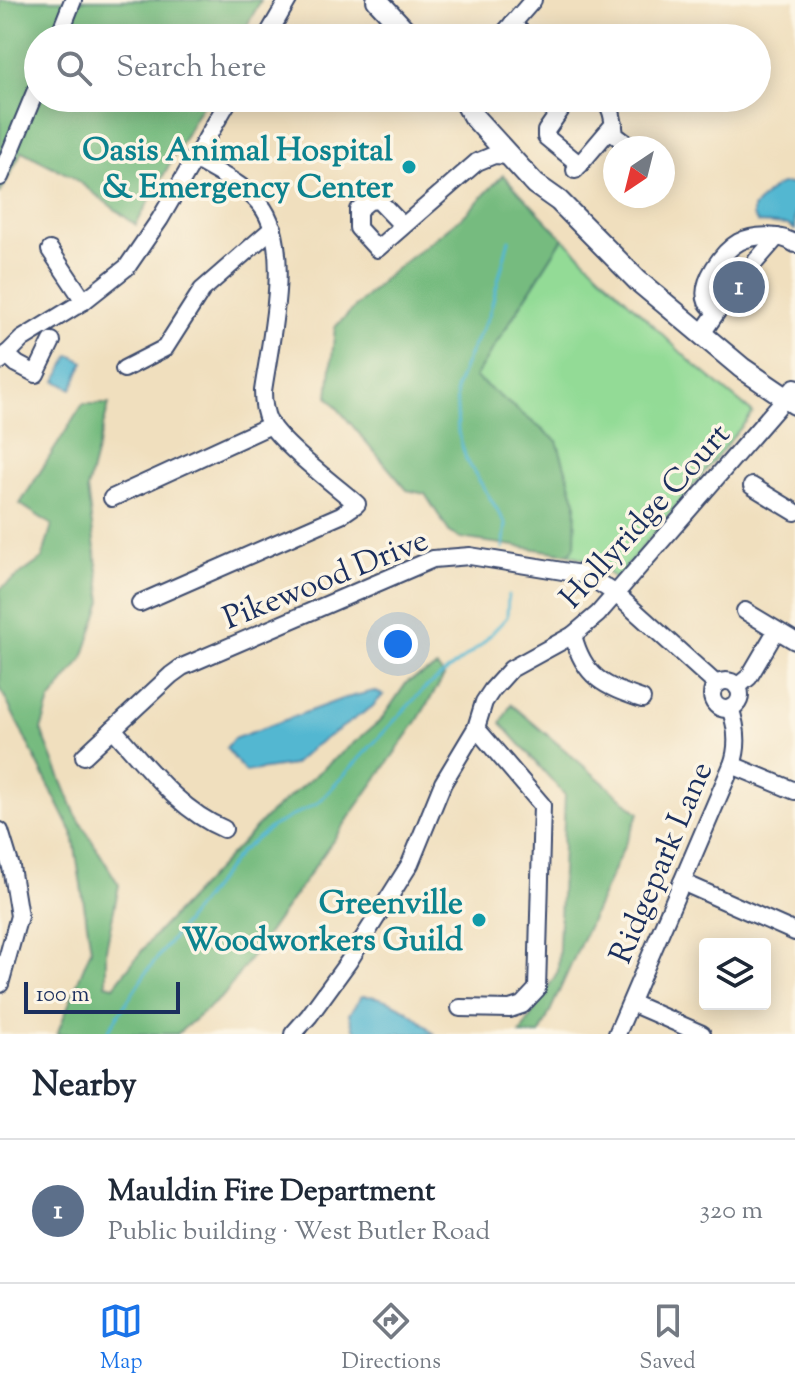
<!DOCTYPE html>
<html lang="en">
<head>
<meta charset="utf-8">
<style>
	:root { --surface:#fff; --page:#f2f2f3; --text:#1f2937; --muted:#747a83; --line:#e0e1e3; --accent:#1a73e8 }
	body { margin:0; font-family:"Sorts Mill Goudy",serif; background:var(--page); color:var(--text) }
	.controls { position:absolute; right:24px; bottom:24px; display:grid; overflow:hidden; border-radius:8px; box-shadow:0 4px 20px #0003 }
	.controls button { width:72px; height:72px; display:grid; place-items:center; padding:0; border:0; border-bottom:2px solid var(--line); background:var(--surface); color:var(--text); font:40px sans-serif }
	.compass { position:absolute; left:603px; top:136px; width:72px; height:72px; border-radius:50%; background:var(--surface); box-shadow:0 4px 20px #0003; rotate:215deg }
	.scale { position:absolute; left:24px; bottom:20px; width:156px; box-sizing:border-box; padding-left:8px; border:4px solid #1b2f5e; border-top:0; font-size:22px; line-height:28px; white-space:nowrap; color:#1b2f5e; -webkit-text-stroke:6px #fcf5e5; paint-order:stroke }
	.you { position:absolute; left:398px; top:644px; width:28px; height:28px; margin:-20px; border:6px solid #fff; border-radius:50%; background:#1a73e8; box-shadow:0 0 0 12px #1a73e833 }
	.badge { display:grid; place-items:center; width:52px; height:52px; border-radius:50%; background:var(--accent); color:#fff; font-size:26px; font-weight:700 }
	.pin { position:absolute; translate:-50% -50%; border:4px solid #fff; box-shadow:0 2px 8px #0006 }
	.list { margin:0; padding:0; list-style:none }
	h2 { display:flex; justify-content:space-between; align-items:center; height:104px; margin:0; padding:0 32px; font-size:34px }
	h2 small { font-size:26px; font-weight:400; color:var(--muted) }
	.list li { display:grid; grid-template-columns:52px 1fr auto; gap:24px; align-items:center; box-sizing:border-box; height:144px; padding:0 32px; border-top:2px solid var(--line) }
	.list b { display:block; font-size:30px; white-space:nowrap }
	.list p { margin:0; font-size:26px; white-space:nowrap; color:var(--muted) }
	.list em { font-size:26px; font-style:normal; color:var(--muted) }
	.icon { flex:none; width:44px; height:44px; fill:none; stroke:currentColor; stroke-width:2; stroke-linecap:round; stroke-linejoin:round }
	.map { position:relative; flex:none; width:795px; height:1034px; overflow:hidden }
	.search { position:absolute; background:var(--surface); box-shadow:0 4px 20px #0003; left:24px; right:24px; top:24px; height:88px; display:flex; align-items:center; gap:20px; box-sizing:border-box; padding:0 28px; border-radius:44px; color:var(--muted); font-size:30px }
	.sheet { height:248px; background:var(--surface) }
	nav { display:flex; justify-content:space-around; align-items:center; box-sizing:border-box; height:112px; border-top:2px solid var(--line); background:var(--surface); font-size:22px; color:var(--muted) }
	nav a { display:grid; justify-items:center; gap:4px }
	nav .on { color:var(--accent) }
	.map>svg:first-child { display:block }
	.green { fill:#93db96; stroke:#57857a; stroke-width:2 }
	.forest { fill:#76bb7f; stroke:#48756e; stroke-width:2 }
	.water { fill:#53b7d1; stroke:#377398; stroke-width:2 }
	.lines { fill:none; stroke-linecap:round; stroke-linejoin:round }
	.stream { stroke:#53b7d1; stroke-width:3 }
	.minor-tunnel { stroke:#c5bcab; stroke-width:16; stroke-dasharray:16 8; stroke-linecap:butt }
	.minor-casing { stroke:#3b496c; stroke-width:20 }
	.major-casing { stroke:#3b496c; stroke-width:24 }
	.minor { stroke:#fff; stroke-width:16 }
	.major { stroke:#fff; stroke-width:20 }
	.culture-dot { fill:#0f9aa8; stroke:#fcf5e5; stroke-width:3 }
	.labels { text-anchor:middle; stroke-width:7; stroke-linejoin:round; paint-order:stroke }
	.culture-label { font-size:32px; font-weight:bold; fill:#0d838f; stroke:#fcf5e5; text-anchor:end }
	.street-label { font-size:32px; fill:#1b2f5e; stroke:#fcf5e5 }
</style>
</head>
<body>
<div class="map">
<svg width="795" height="1034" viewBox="0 0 795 1034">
	<rect width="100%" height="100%" fill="#fcf5e5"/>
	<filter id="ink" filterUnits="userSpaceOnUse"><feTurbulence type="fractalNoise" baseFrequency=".0125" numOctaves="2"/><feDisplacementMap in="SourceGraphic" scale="16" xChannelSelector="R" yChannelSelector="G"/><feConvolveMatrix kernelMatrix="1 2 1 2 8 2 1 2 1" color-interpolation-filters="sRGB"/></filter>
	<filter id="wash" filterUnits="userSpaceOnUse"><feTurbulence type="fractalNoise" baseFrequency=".006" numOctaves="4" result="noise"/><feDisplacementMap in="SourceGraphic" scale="32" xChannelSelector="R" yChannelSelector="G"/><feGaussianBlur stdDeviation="1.8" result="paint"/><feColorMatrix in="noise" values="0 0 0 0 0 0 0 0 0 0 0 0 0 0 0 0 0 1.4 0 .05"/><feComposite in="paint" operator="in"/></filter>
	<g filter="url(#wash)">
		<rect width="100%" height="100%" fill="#f0dfbe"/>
		<path class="green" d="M563,238L690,361L753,413L616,579L595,563L569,554L575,545L475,377Z"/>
		<g class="forest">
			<path d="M0,0H261L240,38H38V98H206L136,225L71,176L22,151L0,194Z"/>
			<path d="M503,175L563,238L475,377L557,441L576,502L575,546L569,554L460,538L450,533L425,494L407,490L328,397L335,327L387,276L467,213Z"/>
			<path d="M83,404H109L87,489L102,601L83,658L50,701L41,730L75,813L119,885L106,949V984L114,986L152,938L269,814L381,720L407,682L437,667L444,676L416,723L224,995L177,1034H57L91,949L73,834L0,688V589L42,559L52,525L20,504Z"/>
			<path d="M511,704L639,813L540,1034H520L558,971L565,795L501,723Z"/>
		</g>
		<g class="water">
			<path d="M781,184H795V230L788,225L758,223L753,216V208L772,189Z"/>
			<path d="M70,355L84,362L72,389L56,381Z"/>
			<path d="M374,691L383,695L372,707L313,747L293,765L245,772L226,748L233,739L342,699Z"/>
			<path d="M362,996C390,995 415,1014 434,1034H360L353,1028L349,1014Z"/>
		</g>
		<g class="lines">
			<g class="stream">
				<path d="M503,548L506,524L466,459L458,432L456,388L468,357L489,315L509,240"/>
				<path d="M106,1034L147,971L240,852L271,827L319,802L424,689L481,645L507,617L508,595"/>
			</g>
		</g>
	</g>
	<g filter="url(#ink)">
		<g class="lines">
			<path class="minor-tunnel" d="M729,294L756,261"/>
			<defs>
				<g id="minor">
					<path d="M512,24L528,38"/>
					<path d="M58,38L73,0"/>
					<path d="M266,38L288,0"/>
					<path d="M500,38L533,0"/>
					<path d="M569,98L546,131V137L580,165"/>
					<path d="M602,98C613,107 613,121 615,135L632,148"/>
					<path d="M575,170L614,124"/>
					<path d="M0,177L38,85"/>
					<path d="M403,226L378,200L369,201L358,210V228L377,249L477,162L494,155L509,156"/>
					<path d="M50,250L84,301"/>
					<path d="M756,261L777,237"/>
					<path d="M716,312C713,308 709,306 707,302C699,283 723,251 739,242C754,234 782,234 795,244"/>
					<path d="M701,335L729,294"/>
					<path d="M6,354L17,364L36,374L52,341"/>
					<path d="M0,361L22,339L84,301L127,267L160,219L230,98"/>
					<path d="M124,369L165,348L202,290L273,228"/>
					<path d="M752,486L795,512"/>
					<path d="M112,498L271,425"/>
					<path d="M140,603L341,515L357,504C336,486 281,444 269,422C264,412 263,401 263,391C270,341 294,245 260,204C244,184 215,172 193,158"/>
					<path d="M745,611L795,641"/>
					<path d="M573,635C584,678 604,686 642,699"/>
					<circle cx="726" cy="695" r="14"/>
					<path d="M737,687L749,677L776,631"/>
					<path d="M113,729C146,765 178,810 224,829"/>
					<path d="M84,756L171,675L182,667L433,559L470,556L587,575L616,594L717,685"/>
					<path d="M732,765L795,791"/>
					<path d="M0,831L11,867L19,916L0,984"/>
					<path d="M682,882L795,932"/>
					<path d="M631,1003L702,1034"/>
					<path d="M460,1008L510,1009L522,1005L537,989L542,805L476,728"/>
					<path d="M293,1034L309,1016L349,961L410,864L443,783L476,728L484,702L492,690L511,669L573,635L598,614L795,387"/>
					<path d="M617,1034L732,765C739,746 737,727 730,708"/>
				</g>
				<g id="major">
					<path d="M377,0L412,38"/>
					<path d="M463,98L473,116L535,184L559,201L638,281L742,368L795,404"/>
				</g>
			</defs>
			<use href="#minor" class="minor-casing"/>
			<use href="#major" class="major-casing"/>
			<use href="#minor" class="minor"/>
			<use href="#major" class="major"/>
		</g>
	</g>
	<g class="culture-dot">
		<circle cx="409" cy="167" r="8"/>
		<circle cx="479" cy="920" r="8"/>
	</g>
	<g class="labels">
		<g class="culture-label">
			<text x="393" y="160">Oasis Animal Hospital<tspan x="393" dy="37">&amp; Emergency Center</tspan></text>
			<text x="463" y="913">Greenville<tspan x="463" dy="37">Woodworkers Guild</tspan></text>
		</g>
		<g class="street-label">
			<text transform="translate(644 515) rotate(-48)" y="11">Hollyridge Court</text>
			<text transform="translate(325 578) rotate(-22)" y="11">Pikewood Drive</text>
			<text transform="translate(660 862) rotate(-67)" y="11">Ridgepark Lane</text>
		</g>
	</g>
</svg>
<div class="controls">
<button><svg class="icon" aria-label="layers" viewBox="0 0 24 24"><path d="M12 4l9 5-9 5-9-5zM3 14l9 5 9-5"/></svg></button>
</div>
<svg class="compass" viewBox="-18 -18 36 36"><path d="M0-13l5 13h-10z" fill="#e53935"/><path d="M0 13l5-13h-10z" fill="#747a83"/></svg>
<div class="scale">100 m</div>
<div class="you"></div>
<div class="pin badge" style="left:739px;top:287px;background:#5c6f8a">1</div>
<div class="search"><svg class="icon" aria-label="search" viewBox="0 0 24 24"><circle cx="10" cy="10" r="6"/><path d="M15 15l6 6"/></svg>Search here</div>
</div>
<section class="sheet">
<h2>Nearby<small></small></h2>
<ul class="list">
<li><span class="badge" style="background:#5c6f8a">1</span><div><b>Mauldin Fire Department</b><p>Public building · West Butler Road</p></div><em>320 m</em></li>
</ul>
</section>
<nav>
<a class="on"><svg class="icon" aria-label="map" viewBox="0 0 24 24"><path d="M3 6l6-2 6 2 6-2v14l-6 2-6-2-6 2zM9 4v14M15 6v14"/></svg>Map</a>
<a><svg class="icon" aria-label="directions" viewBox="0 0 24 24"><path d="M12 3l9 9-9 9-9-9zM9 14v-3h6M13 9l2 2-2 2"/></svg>Directions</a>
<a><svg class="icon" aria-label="saved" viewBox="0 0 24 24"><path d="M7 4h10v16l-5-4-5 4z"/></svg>Saved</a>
</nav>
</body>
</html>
